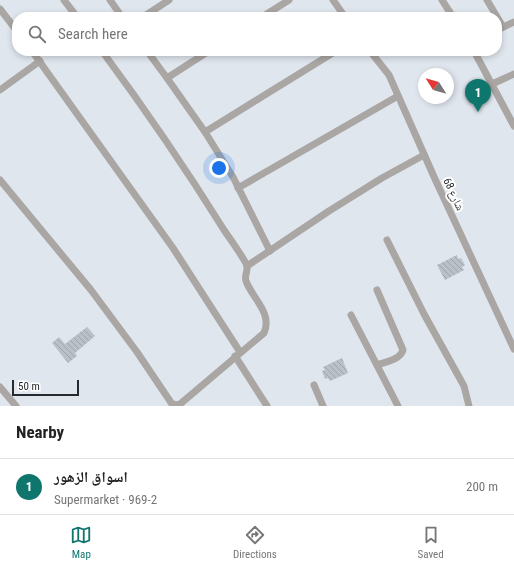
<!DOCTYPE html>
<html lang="en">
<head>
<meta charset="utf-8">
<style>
	:root { --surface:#fff; --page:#f2f2f2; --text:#222; --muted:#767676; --line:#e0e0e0; --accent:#0f766e }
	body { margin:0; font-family:"Roboto Condensed","Noto Naskh Arabic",sans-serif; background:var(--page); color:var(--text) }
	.compass { position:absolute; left:418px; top:68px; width:36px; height:36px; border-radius:50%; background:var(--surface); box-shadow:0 2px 6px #0003; rotate:307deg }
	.scale { position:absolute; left:12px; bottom:10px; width:67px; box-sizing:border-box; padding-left:4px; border:2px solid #27292c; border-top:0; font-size:11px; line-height:14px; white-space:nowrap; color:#27292c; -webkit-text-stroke:3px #fff; paint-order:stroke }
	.you { position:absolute; left:219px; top:168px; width:14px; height:14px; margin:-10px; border:3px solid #fff; border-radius:50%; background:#1a73e8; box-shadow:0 0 0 6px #1a73e833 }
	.badge { display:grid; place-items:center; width:26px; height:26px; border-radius:50%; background:var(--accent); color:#fff; font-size:13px; font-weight:700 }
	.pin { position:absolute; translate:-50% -33px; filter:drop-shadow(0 1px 2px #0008) }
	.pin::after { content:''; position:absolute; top:21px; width:14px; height:12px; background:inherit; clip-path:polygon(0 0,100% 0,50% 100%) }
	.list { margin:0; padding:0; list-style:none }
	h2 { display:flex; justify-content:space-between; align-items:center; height:52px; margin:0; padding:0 16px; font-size:17px }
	h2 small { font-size:13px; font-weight:400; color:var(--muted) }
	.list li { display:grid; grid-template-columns:26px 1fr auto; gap:12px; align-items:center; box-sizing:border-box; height:56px; padding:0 16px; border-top:1px solid var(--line) }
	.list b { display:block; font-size:15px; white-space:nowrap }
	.list p { margin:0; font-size:13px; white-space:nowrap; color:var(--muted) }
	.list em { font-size:13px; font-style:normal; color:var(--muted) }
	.icon { flex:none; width:22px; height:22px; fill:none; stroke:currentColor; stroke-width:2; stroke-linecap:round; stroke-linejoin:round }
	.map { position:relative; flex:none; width:514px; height:406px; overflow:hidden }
	.search { position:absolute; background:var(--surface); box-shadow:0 2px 6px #0003; left:12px; right:12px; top:12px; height:44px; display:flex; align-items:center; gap:10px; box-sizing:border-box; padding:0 14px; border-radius:16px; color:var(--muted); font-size:15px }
	.sheet { height:108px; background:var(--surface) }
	nav { display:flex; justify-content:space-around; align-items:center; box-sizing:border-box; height:56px; border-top:1px solid var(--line); background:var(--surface); font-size:11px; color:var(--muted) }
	nav a { display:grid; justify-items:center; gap:2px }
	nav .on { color:var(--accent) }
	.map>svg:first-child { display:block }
	.building { fill:url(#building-back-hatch) }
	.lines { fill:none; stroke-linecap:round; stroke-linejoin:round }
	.minor { stroke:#a9a6a3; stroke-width:7 }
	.labels { text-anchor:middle; stroke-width:4; stroke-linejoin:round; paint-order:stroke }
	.street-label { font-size:11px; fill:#27292c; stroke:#fff }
</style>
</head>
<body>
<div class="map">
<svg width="514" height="406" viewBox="0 0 514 406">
	<defs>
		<pattern id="building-back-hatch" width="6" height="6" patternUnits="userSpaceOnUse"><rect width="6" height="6" fill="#bac0c7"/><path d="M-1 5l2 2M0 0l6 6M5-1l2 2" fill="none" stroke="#a0a5ab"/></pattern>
	</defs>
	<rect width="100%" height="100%" fill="#e0e6ee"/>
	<g class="building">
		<path d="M457,255L458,259L461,258L465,265L462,267L464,270L445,280L437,265Z"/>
		<path d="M87,327L95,336L75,353L77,356L68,363L52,343L59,337L65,344Z"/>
		<path d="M342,358L348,373L330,381L328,378L325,379L322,371L325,370L323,367Z"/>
	</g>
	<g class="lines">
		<g class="minor">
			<path d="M64,0L77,17"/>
			<path d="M110,0L122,17"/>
			<path d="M333,0L345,17"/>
			<path d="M442,0L453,17"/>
			<path d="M487,0L503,27"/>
			<path d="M0,9L17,31"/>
			<path d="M143,17L169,0"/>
			<path d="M262,17L289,0"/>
			<path d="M497,30L514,22"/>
			<path d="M32,51L173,248L240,352"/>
			<path d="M147,51L167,78L209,51"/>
			<path d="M370,51L389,75L435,179L514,349"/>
			<path d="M474,51L514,126"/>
			<path d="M167,78L205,132L233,177L270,251"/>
			<path d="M492,84L514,74"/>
			<path d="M0,90L40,61"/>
			<path d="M205,132L336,51"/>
			<path d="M0,180L91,290L137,352L172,404L179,405L264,333C273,313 252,298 246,281C244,276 248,271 247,266C246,261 228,236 224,230C186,169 145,109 102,51"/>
			<path d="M238,188L398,96"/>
			<path d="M387,240L424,314L464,386L469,406"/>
			<path d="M247,266L329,211L382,178L424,155"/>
			<path d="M351,315L398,406"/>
			<path d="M235,356L267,406"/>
			<path d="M377,365C385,362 400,360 403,350L377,290"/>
			<path d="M314,385L323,406"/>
			<path d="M0,387L16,406"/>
		</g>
	</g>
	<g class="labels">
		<g class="street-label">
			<text transform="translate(454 194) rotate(65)" y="4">شارع 68</text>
		</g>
	</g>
</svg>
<svg class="compass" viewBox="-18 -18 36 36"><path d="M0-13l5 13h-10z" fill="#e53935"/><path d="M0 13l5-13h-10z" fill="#767676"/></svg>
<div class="scale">50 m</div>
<div class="you"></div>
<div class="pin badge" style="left:478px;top:112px">1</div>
<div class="search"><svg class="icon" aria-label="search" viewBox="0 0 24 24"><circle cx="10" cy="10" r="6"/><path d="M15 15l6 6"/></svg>Search here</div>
</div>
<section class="sheet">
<h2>Nearby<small></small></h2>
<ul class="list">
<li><span class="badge">1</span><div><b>اسواق الزهور</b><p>Supermarket · 969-2</p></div><em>200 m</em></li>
</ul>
</section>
<nav>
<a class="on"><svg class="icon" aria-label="map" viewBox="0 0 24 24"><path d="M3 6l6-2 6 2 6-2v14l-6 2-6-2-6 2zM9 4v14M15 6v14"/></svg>Map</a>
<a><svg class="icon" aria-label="directions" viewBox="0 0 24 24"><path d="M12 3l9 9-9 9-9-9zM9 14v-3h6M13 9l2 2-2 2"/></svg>Directions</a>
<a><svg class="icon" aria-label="saved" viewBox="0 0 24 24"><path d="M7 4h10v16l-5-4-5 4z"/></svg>Saved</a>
</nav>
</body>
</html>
